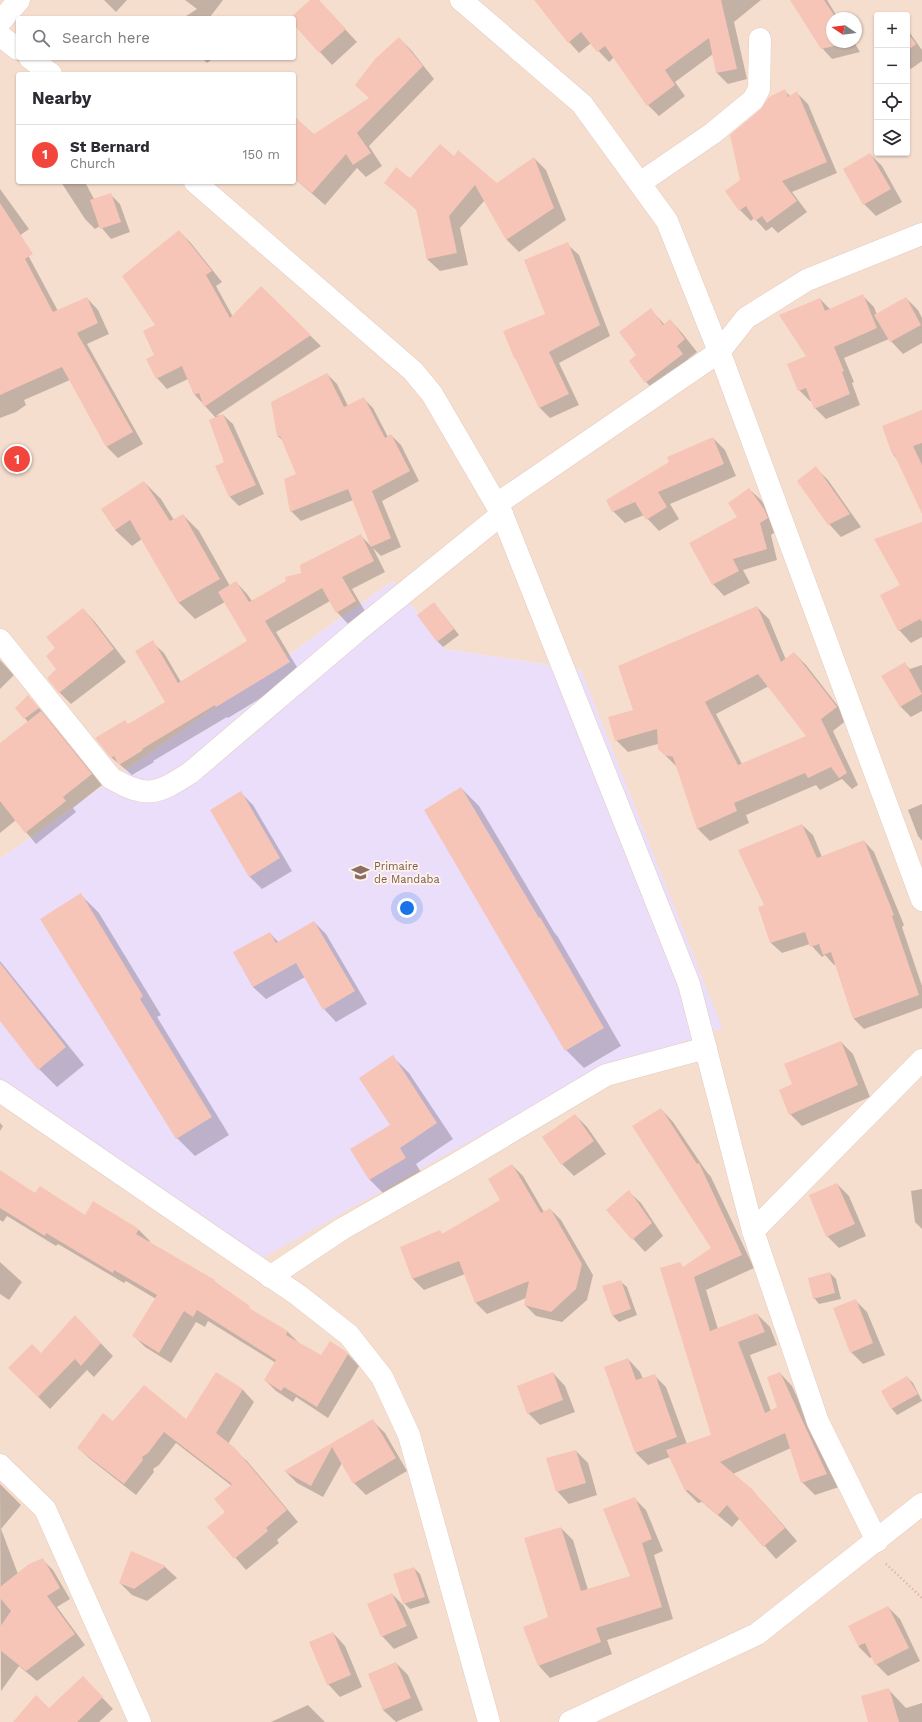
<!DOCTYPE html>
<html lang="en">
<head>
<meta charset="utf-8">
<style>
	:root { --surface:#fff; --page:#f7f7f7; --text:#2b2b33; --muted:#7c7c81; --line:#e1e1e2; --accent:#f2453c }
	body { margin:0; font-family:"Work Sans",sans-serif; background:var(--page); color:var(--text) }
	.controls { position:absolute; right:12px; top:12px; display:grid; overflow:hidden; border-radius:4px; box-shadow:0 1px 3px #0004 }
	.controls button { width:36px; height:36px; display:grid; place-items:center; padding:0; border:0; border-bottom:1px solid var(--line); background:var(--surface); color:var(--text); font:20px sans-serif }
	.compass { position:absolute; left:826px; top:12px; width:36px; height:36px; border-radius:50%; background:var(--surface); box-shadow:0 1px 3px #0004; rotate:283deg }
	.you { position:absolute; left:407px; top:908px; width:14px; height:14px; margin:-10px; border:3px solid #fff; border-radius:50%; background:#1a73e8; box-shadow:0 0 0 6px #1a73e833 }
	.badge { display:grid; place-items:center; width:26px; height:26px; border-radius:50%; background:var(--accent); color:#fff; font-size:13px; font-weight:700 }
	.pin { position:absolute; translate:-50% -50%; border:2px solid #fff; box-shadow:0 1px 4px #0006 }
	.list { margin:0; padding:0; list-style:none }
	h2 { display:flex; justify-content:space-between; align-items:center; height:52px; margin:0; padding:0 16px; font-size:17px }
	h2 small { font-size:13px; font-weight:400; color:var(--muted) }
	.list li { display:grid; grid-template-columns:26px 1fr auto; gap:12px; align-items:center; box-sizing:border-box; height:60px; padding:0 16px; border-top:1px solid var(--line) }
	.list b { display:block; font-size:15px; white-space:nowrap }
	.list p { margin:0; font-size:13px; white-space:nowrap; color:var(--muted) }
	.list em { font-size:13px; font-style:normal; color:var(--muted) }
	.icon { flex:none; width:22px; height:22px; fill:none; stroke:currentColor; stroke-width:2; stroke-linecap:round; stroke-linejoin:round }
	.map { position:relative; flex:none; width:922px; height:1722px; overflow:hidden }
	.search { position:absolute; background:var(--surface); box-shadow:0 1px 3px #0004; left:16px; top:16px; width:280px; height:44px; display:flex; align-items:center; gap:10px; box-sizing:border-box; padding:0 14px; border-radius:4px; color:var(--muted); font-size:15px }
	.panel { position:absolute; background:var(--surface); box-shadow:0 1px 3px #0004; left:16px; top:72px; width:280px; height:112px; border-radius:4px }
	.map>svg:first-child { display:block }
	.residential { fill:#f6decf; fill-rule:evenodd }
	.education { fill:#ebdefa }
	.shadow { fill:#0003; fill-rule:evenodd }
	.building { fill:#f6c5b7; fill-rule:evenodd }
	.lines { fill:none; stroke-linecap:round; stroke-linejoin:round }
	.minor-casing { stroke:#e5cabf; stroke-width:23 }
	.path { stroke:#dba89a; stroke-width:2.5; stroke-dasharray:1 3; stroke-linecap:butt }
	.minor { stroke:#fff; stroke-width:22 }
	.labels { text-anchor:middle; stroke-width:3.5; stroke-linejoin:round; paint-order:stroke }
	.education-label { font-size:11px; fill:#785e54; stroke:#fff3e9; text-anchor:start }
</style>
</head>
<body>
<div class="map">
<svg width="922" height="1722" viewBox="0 0 922 1722">
	<rect width="100%" height="100%" fill="#feeee1"/>
	<path class="residential" d="M0,0H922V1722H0V1090L581,670L445,649L393,581L0,859ZM877,15H907V153H877ZM18,18H294V58H18ZM832,18H856V42H832ZM18,74H294V182H18Z"/>
	<path class="education" d="M393,581L445,649L581,670L722,1028L586,1076L248,1266L0,1090V859Z"/>
	<g class="shadow">
		<path d="M104,0H127L116,12Z"/>
		<path d="M185,0H223L210,17L211,18H183L197,9Z"/>
		<path d="M311,0H318L357,42L332,65L294,24V18H292Z"/>
		<path d="M538,0H761L734,22L747,79L728,84L717,73L713,54L675,82L685,96L659,116L648,105L614,57L609,62L591,43L579,53L569,42Z"/>
		<path d="M798,0H827L838,18H832V42H854L860,52L832,59L822,48Z"/>
		<path d="M907,29L922,50V61L911,69L907,66Z"/>
		<path d="M399,38L411,50L434,79L369,146L382,166L366,177L357,168L325,205L294,178V134L314,135L370,99Z"/>
		<path d="M202,58H214L207,63Z"/>
		<path d="M784,90L791,97L797,93L808,104L837,173L792,192L807,212L778,233L772,227L766,231L754,218L751,221L740,210L741,181Z"/>
		<path d="M870,154L882,166L902,202L876,216L864,204Z"/>
		<path d="M534,158L546,170L566,220L519,252L507,240L485,200L460,228L468,265L440,271L427,259L418,211L385,182L410,180L496,184Z"/>
		<path d="M61,182H85L94,199L110,194L120,204L130,232L111,239L100,226L95,229L85,219Z"/>
		<path d="M0,189L29,229L12,241L0,229Z"/>
		<path d="M179,231L190,242L222,282L216,286L233,317L261,288L321,346L216,416L223,415L233,424L264,494L239,506L230,497L216,467L225,463L216,418L194,394L188,379L167,389L157,378L156,326Z"/>
		<path d="M567,244L579,255L610,336L559,363L579,405L550,418L539,407L518,361L515,358L546,315Z"/>
		<path d="M0,255H28L58,311L87,298L98,310L109,334L87,344L143,444L118,458L107,447L70,380L24,400L26,405L16,412L0,418Z"/>
		<path d="M863,296L874,307L877,315L906,298L918,310L922,318V343L903,354L889,339L844,358L854,382L852,383L860,405L826,419L815,408L812,401H810L799,390L820,299L831,310Z"/>
		<path d="M651,310L665,325L670,320L682,333L697,352L688,359L694,367L658,394L646,382L631,361L638,356Z"/>
		<path d="M327,374L337,384L348,406L363,398L373,408L388,437L391,435L401,445L419,481L382,501L401,547L381,556L373,548L385,572L352,589L366,613L348,624L337,612L330,601L276,632L301,674L228,718L227,717L153,761L154,762L132,775L112,758L96,738L129,725L167,702L152,642L164,653L181,682L248,641L225,602L195,619L179,603L142,539L132,546L115,530L144,482L161,499L174,520L183,515L199,531L230,586L236,582L247,594L252,601L302,573L360,535L371,546L353,500L301,521L291,511L297,475L284,442L278,436Z"/>
		<path d="M922,411V495L893,454Z"/>
		<path d="M713,438L725,450L736,476L670,504L679,519L659,531L644,515L625,523L613,511Z"/>
		<path d="M816,468L828,480L861,527L841,537L829,524Z"/>
		<path d="M749,489L761,500L775,521L778,530L771,535L777,560L743,570L750,583L724,596L713,584Z"/>
		<path d="M922,523V637L911,643L899,630Z"/>
		<path d="M434,603L459,635L443,647L437,641Z"/>
		<path d="M757,607L769,619L786,660L794,653L806,665L848,719L833,731L858,785L852,789L842,779L820,790L816,785L746,815L749,823L710,841L698,829L677,767L659,749L658,744L628,752L616,740L634,710ZM769,686L808,736L742,764L716,714Z"/>
		<path d="M83,609L95,622L126,662L71,704L59,692L57,649Z"/>
		<path d="M0,660L14,675L0,689Z"/>
		<path d="M904,663L910,669L922,665V711L911,717L900,706Z"/>
		<path d="M28,697L40,709L102,785L73,808L76,812L36,844L16,820L0,833V744L28,722L16,708Z"/>
		<path d="M461,788L479,806L554,932L558,937L621,1046L584,1068L566,1050Z"/>
		<path d="M241,793L253,805L292,871L262,889L249,876Z"/>
		<path d="M922,804V841L918,836L908,810Z"/>
		<path d="M802,825L813,835L822,857L864,841L874,852L904,925L902,927L922,986V1008L864,1029L854,1019L836,964L834,965L825,955L822,957L810,944L782,953L771,943L759,908L765,906Z"/>
		<path d="M81,895L99,913L161,1015L157,1017L229,1135L195,1156L177,1138Z"/>
		<path d="M314,922L326,934L367,1004L336,1022L324,1009L305,977L266,999L253,987L234,953L270,933L279,943Z"/>
		<path d="M0,961L84,1065L57,1087L39,1069L0,1020Z"/>
		<path d="M841,1042L853,1054L870,1097L802,1126L790,1114L793,1085Z"/>
		<path d="M393,1057L409,1073L453,1139L416,1164L422,1174L386,1196L370,1180L352,1150L391,1125Z"/>
		<path d="M661,1109L673,1122L706,1171L711,1177L754,1268L706,1290L718,1329L757,1314L770,1327L777,1345L750,1355L771,1411L778,1408L780,1373L792,1386L839,1487L815,1495L802,1482L791,1448L733,1474L764,1503L797,1541L776,1559L740,1518L732,1527L702,1502L698,1503L686,1491L670,1457L648,1465L636,1453L605,1368L628,1359L640,1372L643,1379L654,1375L666,1387L687,1444L712,1435L683,1268L713,1248Z"/>
		<path d="M575,1115L587,1127L606,1154L574,1176L562,1164Z"/>
		<path d="M0,1123L3,1126L0,1131Z"/>
		<path d="M512,1165L523,1176L544,1212L550,1209L561,1220L593,1275L587,1300L562,1322L536,1316L525,1305L526,1298L487,1314L476,1303L465,1274L424,1290L413,1279L401,1247L440,1232L443,1235L502,1200Z"/>
		<path d="M0,1172L36,1194L85,1217L139,1230L150,1241L149,1243L214,1281L255,1313L288,1332L299,1343L321,1357L345,1351L359,1366L328,1418L296,1397L293,1402L276,1391L265,1380L276,1363L208,1321L205,1327L196,1322L171,1363L145,1347L134,1336L156,1299L126,1281L124,1283L58,1244L56,1246L7,1216L3,1222L0,1220Z"/>
		<path d="M837,1184L849,1196L866,1236L839,1248L827,1236Z"/>
		<path d="M922,1189V1229L915,1222L911,1191Z"/>
		<path d="M628,1191L641,1203L663,1236L645,1252L607,1210Z"/>
		<path d="M0,1262L22,1282L9,1300L0,1294Z"/>
		<path d="M830,1273L836,1279L841,1299L819,1304L814,1298Z"/>
		<path d="M621,1282L627,1287L637,1315L619,1322L613,1316L603,1287Z"/>
		<path d="M855,1300L867,1312L885,1355L863,1364L851,1352Z"/>
		<path d="M87,1329L113,1356L94,1377L87,1370L50,1409L10,1368L41,1354Z"/>
		<path d="M553,1373L565,1386L575,1412L540,1425L528,1413Z"/>
		<path d="M216,1374L243,1390L254,1402L228,1444L247,1461L298,1522L277,1540L279,1543L246,1570L209,1527L226,1513L232,1486L176,1443L159,1465L153,1469L154,1472L136,1495L90,1459L78,1448L114,1423L186,1421Z"/>
		<path d="M907,1377L913,1383L922,1401L897,1415L892,1409L882,1392Z"/>
		<path d="M373,1421L385,1433L407,1471L366,1495L354,1483L342,1463L323,1497L297,1483L285,1471Z"/>
		<path d="M576,1451L588,1463L597,1495L569,1504L557,1491Z"/>
		<path d="M0,1484L21,1505L1,1529L18,1574L42,1559L53,1570L70,1599L57,1607L85,1645L37,1681L19,1666L1,1691Z"/>
		<path d="M634,1498L646,1510L663,1551L654,1555L673,1619L607,1640L612,1654L550,1678L539,1666L524,1627L550,1618L561,1528L573,1540L588,1590L631,1577Z"/>
		<path d="M132,1553L165,1567L177,1578L147,1601L132,1595L120,1583Z"/>
		<path d="M414,1568L420,1574L430,1603L410,1609L404,1603Z"/>
		<path d="M392,1594L404,1606L418,1638L394,1649L382,1636Z"/>
		<path d="M888,1607L900,1619L920,1661L888,1676L876,1664L872,1657L870,1658L858,1646Z"/>
		<path d="M333,1633L345,1646L362,1687L340,1697L328,1684Z"/>
		<path d="M396,1663L408,1675L423,1710L396,1722L383,1710L369,1675Z"/>
		<path d="M94,1689L113,1709L99,1722H14L49,1709Z"/>
		<path d="M888,1689L906,1708L922,1703V1722H869Z"/>
		<path d="M308,1705L325,1722H271Z"/>
	</g>
	<g class="building">
		<path d="M310,0H319L346,29L319,53L294,25V18H290Z"/>
		<path d="M534,0H721L737,69L716,73L709,38L665,70L675,85L647,106L605,46L597,52L581,32L568,43Z"/>
		<path d="M790,0H824L836,18H832V42H851L821,49Z"/>
		<path d="M907,32L916,44L907,51Z"/>
		<path d="M399,37L423,66L357,133L371,153L353,165L346,154L312,193L294,178V116L314,134L369,98L355,85L375,59Z"/>
		<path d="M785,89L788,97L797,91L827,162L782,181L797,201L767,223L762,216L755,221L746,206L739,211L725,191L740,180L730,135L761,109L769,97Z"/>
		<path d="M440,144L454,156L458,150L497,183L534,157L554,208L506,240L475,185L449,216L457,253L427,259L416,209L384,183L396,167L410,178Z"/>
		<path d="M870,153L891,189L863,205L843,169Z"/>
		<path d="M111,193L121,222L100,229L90,200Z"/>
		<path d="M0,203L33,254L25,259L53,312L87,297L98,323L77,333L133,432L106,447L62,367L0,395Z"/>
		<path d="M179,230L212,271L206,275L230,318L261,286L311,335L204,407L199,393L194,395L182,366L156,379L146,359L154,355L143,331L155,325L122,276Z"/>
		<path d="M568,242L600,325L549,352L569,394L539,408L515,358H514L503,331L545,314L524,260Z"/>
		<path d="M863,294L877,328L834,347L844,371L842,372L850,394L814,409L806,388L798,391L787,364L806,356L779,315L820,298L825,311Z"/>
		<path d="M906,297L921,325L890,342L874,315Z"/>
		<path d="M651,308L663,325L670,319L685,339L677,346L683,354L645,383L629,361L636,355L619,332Z"/>
		<path d="M327,373L344,407L364,397L385,438L391,434L410,471L372,491L391,538L371,547L348,489L290,512L284,479L296,474L280,436H277L271,402Z"/>
		<path d="M922,410V443L913,446L922,465V514L894,454H892L882,426Z"/>
		<path d="M223,414L256,485L229,497L215,466L224,462L209,420Z"/>
		<path d="M713,437L724,464L658,492L667,507L646,520L635,502L612,512L606,500L669,462L667,457Z"/>
		<path d="M816,466L850,514L828,525L797,481Z"/>
		<path d="M144,481L170,521L183,514L220,579L178,603L130,520L115,530L101,509Z"/>
		<path d="M749,488L764,509L768,518L760,523L767,549L733,559L739,571L712,585L689,543L737,517L728,503Z"/>
		<path d="M922,522V622L920,619L898,631L880,595L900,585L874,539Z"/>
		<path d="M361,534L374,561L342,577L356,601L336,613L322,588L265,621L290,662L216,707L215,705L142,749L143,750L119,765L114,756L111,758L95,738L125,720L128,724L165,702L135,651L153,640L178,683L247,641L218,592L236,581L249,602L286,581L285,577L301,573L300,565Z"/>
		<path d="M434,602L454,629L437,642L417,615Z"/>
		<path d="M757,606L781,662L794,652L837,707L821,719L847,773L839,778L831,767L808,778L805,773L734,803L737,811L697,829L673,757L664,755L658,749L657,729L615,741L608,717L633,710L618,666ZM758,674L806,736L738,765L705,702Z"/>
		<path d="M83,608L114,649L59,693L47,678L56,669L46,656L55,648L46,637Z"/>
		<path d="M905,662L922,694L900,707L881,676Z"/>
		<path d="M28,695L39,708L24,719L15,708Z"/>
		<path d="M41,711L92,774L63,797L66,801L25,833L0,801V743Z"/>
		<path d="M461,787L539,918L540,917L604,1028L565,1051L424,810Z"/>
		<path d="M241,791L280,858L249,877L210,810Z"/>
		<path d="M802,824L817,858L864,840L894,915L892,916L919,995L853,1019L831,952L823,955L819,944L810,947L805,932L770,943L758,907L764,905L738,850Z"/>
		<path d="M81,893L143,996L140,999L212,1117L176,1139L40,919Z"/>
		<path d="M314,921L355,991L323,1010L296,963L253,987L233,952L270,932L276,943Z"/>
		<path d="M0,963L66,1047L38,1070L0,1021Z"/>
		<path d="M841,1041L858,1085L789,1115L779,1090L792,1084L784,1064Z"/>
		<path d="M393,1055L437,1123L400,1148L406,1158L369,1180L350,1149L390,1125L359,1078Z"/>
		<path d="M661,1108L697,1164L699,1163L742,1255L694,1277L710,1331L757,1313L765,1332L738,1342L765,1413L777,1407L767,1377L780,1372L827,1474L801,1483L785,1433L720,1462L752,1489L785,1528L763,1547L727,1505L718,1515L688,1490L685,1491L666,1450L711,1435L660,1268L680,1262L683,1267L711,1248L632,1126Z"/>
		<path d="M575,1114L594,1141L561,1165L542,1137Z"/>
		<path d="M512,1164L541,1213L550,1208L582,1264L576,1289L551,1312L524,1305L529,1281L475,1303L459,1261L412,1279L400,1247L440,1230L442,1234L500,1200L488,1179Z"/>
		<path d="M0,1170L35,1193L40,1186L85,1215L93,1201L139,1229L136,1234L215,1280L214,1281L250,1306L249,1308L288,1331L286,1335L321,1355L330,1341L345,1351L348,1354L317,1407L284,1387L281,1391L264,1380L276,1360L197,1310L193,1317L184,1311L159,1353L132,1336L157,1295L114,1270L113,1273L46,1233L45,1236L0,1208Z"/>
		<path d="M837,1183L855,1224L826,1237L809,1195Z"/>
		<path d="M629,1190L652,1223L632,1240L606,1210Z"/>
		<path d="M830,1272L835,1293L813,1299L808,1278Z"/>
		<path d="M621,1280L631,1309L612,1316L602,1286Z"/>
		<path d="M856,1299L873,1343L850,1353L833,1308Z"/>
		<path d="M75,1315L101,1343L81,1366L75,1359L38,1397L8,1368L32,1344L41,1353Z"/>
		<path d="M628,1358L636,1380L655,1374L677,1437L635,1453L604,1367Z"/>
		<path d="M216,1372L243,1389L216,1433L235,1448L287,1510L266,1528L268,1531L234,1559L207,1527L225,1512L214,1499L232,1484L164,1432L148,1453L142,1457L143,1460L124,1484L77,1448L103,1413L113,1421L144,1385L186,1419Z"/>
		<path d="M553,1372L563,1400L527,1414L517,1386Z"/>
		<path d="M907,1376L918,1394L891,1409L881,1391Z"/>
		<path d="M373,1419L396,1458L353,1484L332,1447L311,1486L284,1471Z"/>
		<path d="M576,1450L586,1483L556,1492L546,1458Z"/>
		<path d="M635,1497L652,1539L642,1543L662,1607L596,1628L601,1642L538,1666L523,1627L548,1617L524,1538L561,1527L581,1591L630,1576L603,1509Z"/>
		<path d="M131,1551L166,1566L134,1589L119,1583Z"/>
		<path d="M43,1558L60,1588L47,1596L75,1634L26,1671L0,1650V1627L11,1611L0,1598V1587L29,1564Z"/>
		<path d="M414,1567L425,1597L403,1604L393,1574Z"/>
		<path d="M392,1593L407,1626L381,1637L367,1604Z"/>
		<path d="M888,1606L909,1648L875,1665L865,1643L858,1646L848,1626Z"/>
		<path d="M333,1632L351,1675L327,1685L309,1642Z"/>
		<path d="M396,1662L411,1698L383,1710L368,1674Z"/>
		<path d="M83,1676L103,1697L77,1722H13L36,1695L49,1708Z"/>
		<path d="M889,1688L899,1722H868L861,1696Z"/>
	</g>
	<g class="lines">
		<defs>
			<g id="minor">
				<path d="M461,0L582,104L667,221L724,364L922,900"/>
				<path d="M0,22L19,0"/>
				<path d="M0,36L18,49"/>
				<path d="M30,58L51,74"/>
				<path d="M195,182L413,371L432,394L502,514L689,984L753,1231L818,1422L877,1541"/>
				<path d="M640,183L713,133L753,100L759,89L760,39"/>
				<path d="M497,504L719,352L746,318L807,280L922,234"/>
				<path d="M0,640L111,778C147,799 157,794 190,773L357,631L502,514"/>
				<path d="M0,1091L298,1295L349,1335L382,1377L409,1435L489,1722"/>
				<path d="M753,1231L922,1060"/>
				<path d="M270,1277L342,1229L453,1166L606,1075L706,1048"/>
				<path d="M0,1465L45,1509L140,1722"/>
				<path d="M570,1722L757,1634L922,1504"/>
			</g>
		</defs>
		<use href="#minor" class="minor-casing"/>
		<path class="path" d="M886,1564L922,1598"/>
		<use href="#minor" class="minor"/>
	</g>
	<defs>
		<symbol id="school-bare" viewBox="-9 -9 18 18"><path d="M0-5L7-2L0 1L-7-2ZM-4 1L0 2.5L4 1V4Q0 6-4 4Z" fill="#8d6e63" stroke="#fff3e9" stroke-width="2.5" paint-order="stroke"/></symbol>
	</defs>
	<g fill-rule="evenodd">
		<use href="#school-bare" x="348" y="860" width="25" height="25"/>
	</g>
	<g class="labels">
		<g class="education-label">
			<text x="374" y="870">Primaire<tspan x="374" dy="13">de Mandaba</tspan></text>
		</g>
	</g>
</svg>
<div class="controls">
<button>+</button>
<button>−</button>
<button><svg class="icon" aria-label="locate" viewBox="0 0 24 24"><circle cx="12" cy="12" r="6"/><path d="M12 2v4M12 18v4M2 12h4M18 12h4"/></svg></button>
<button><svg class="icon" aria-label="layers" viewBox="0 0 24 24"><path d="M12 4l9 5-9 5-9-5zM3 14l9 5 9-5"/></svg></button>
</div>
<svg class="compass" viewBox="-18 -18 36 36"><path d="M0-13l5 13h-10z" fill="#e53935"/><path d="M0 13l5-13h-10z" fill="#7c7c81"/></svg>
<div class="you"></div>
<div class="pin badge" style="left:17px;top:459px">1</div>
<div class="search"><svg class="icon" aria-label="search" viewBox="0 0 24 24"><circle cx="10" cy="10" r="6"/><path d="M15 15l6 6"/></svg>Search here</div>
<section class="panel">
<h2>Nearby<small></small></h2>
<ul class="list">
<li><span class="badge">1</span><div><b>St Bernard</b><p>Church</p></div><em>150 m</em></li>
</ul>
</section>
</div>
</body>
</html>
